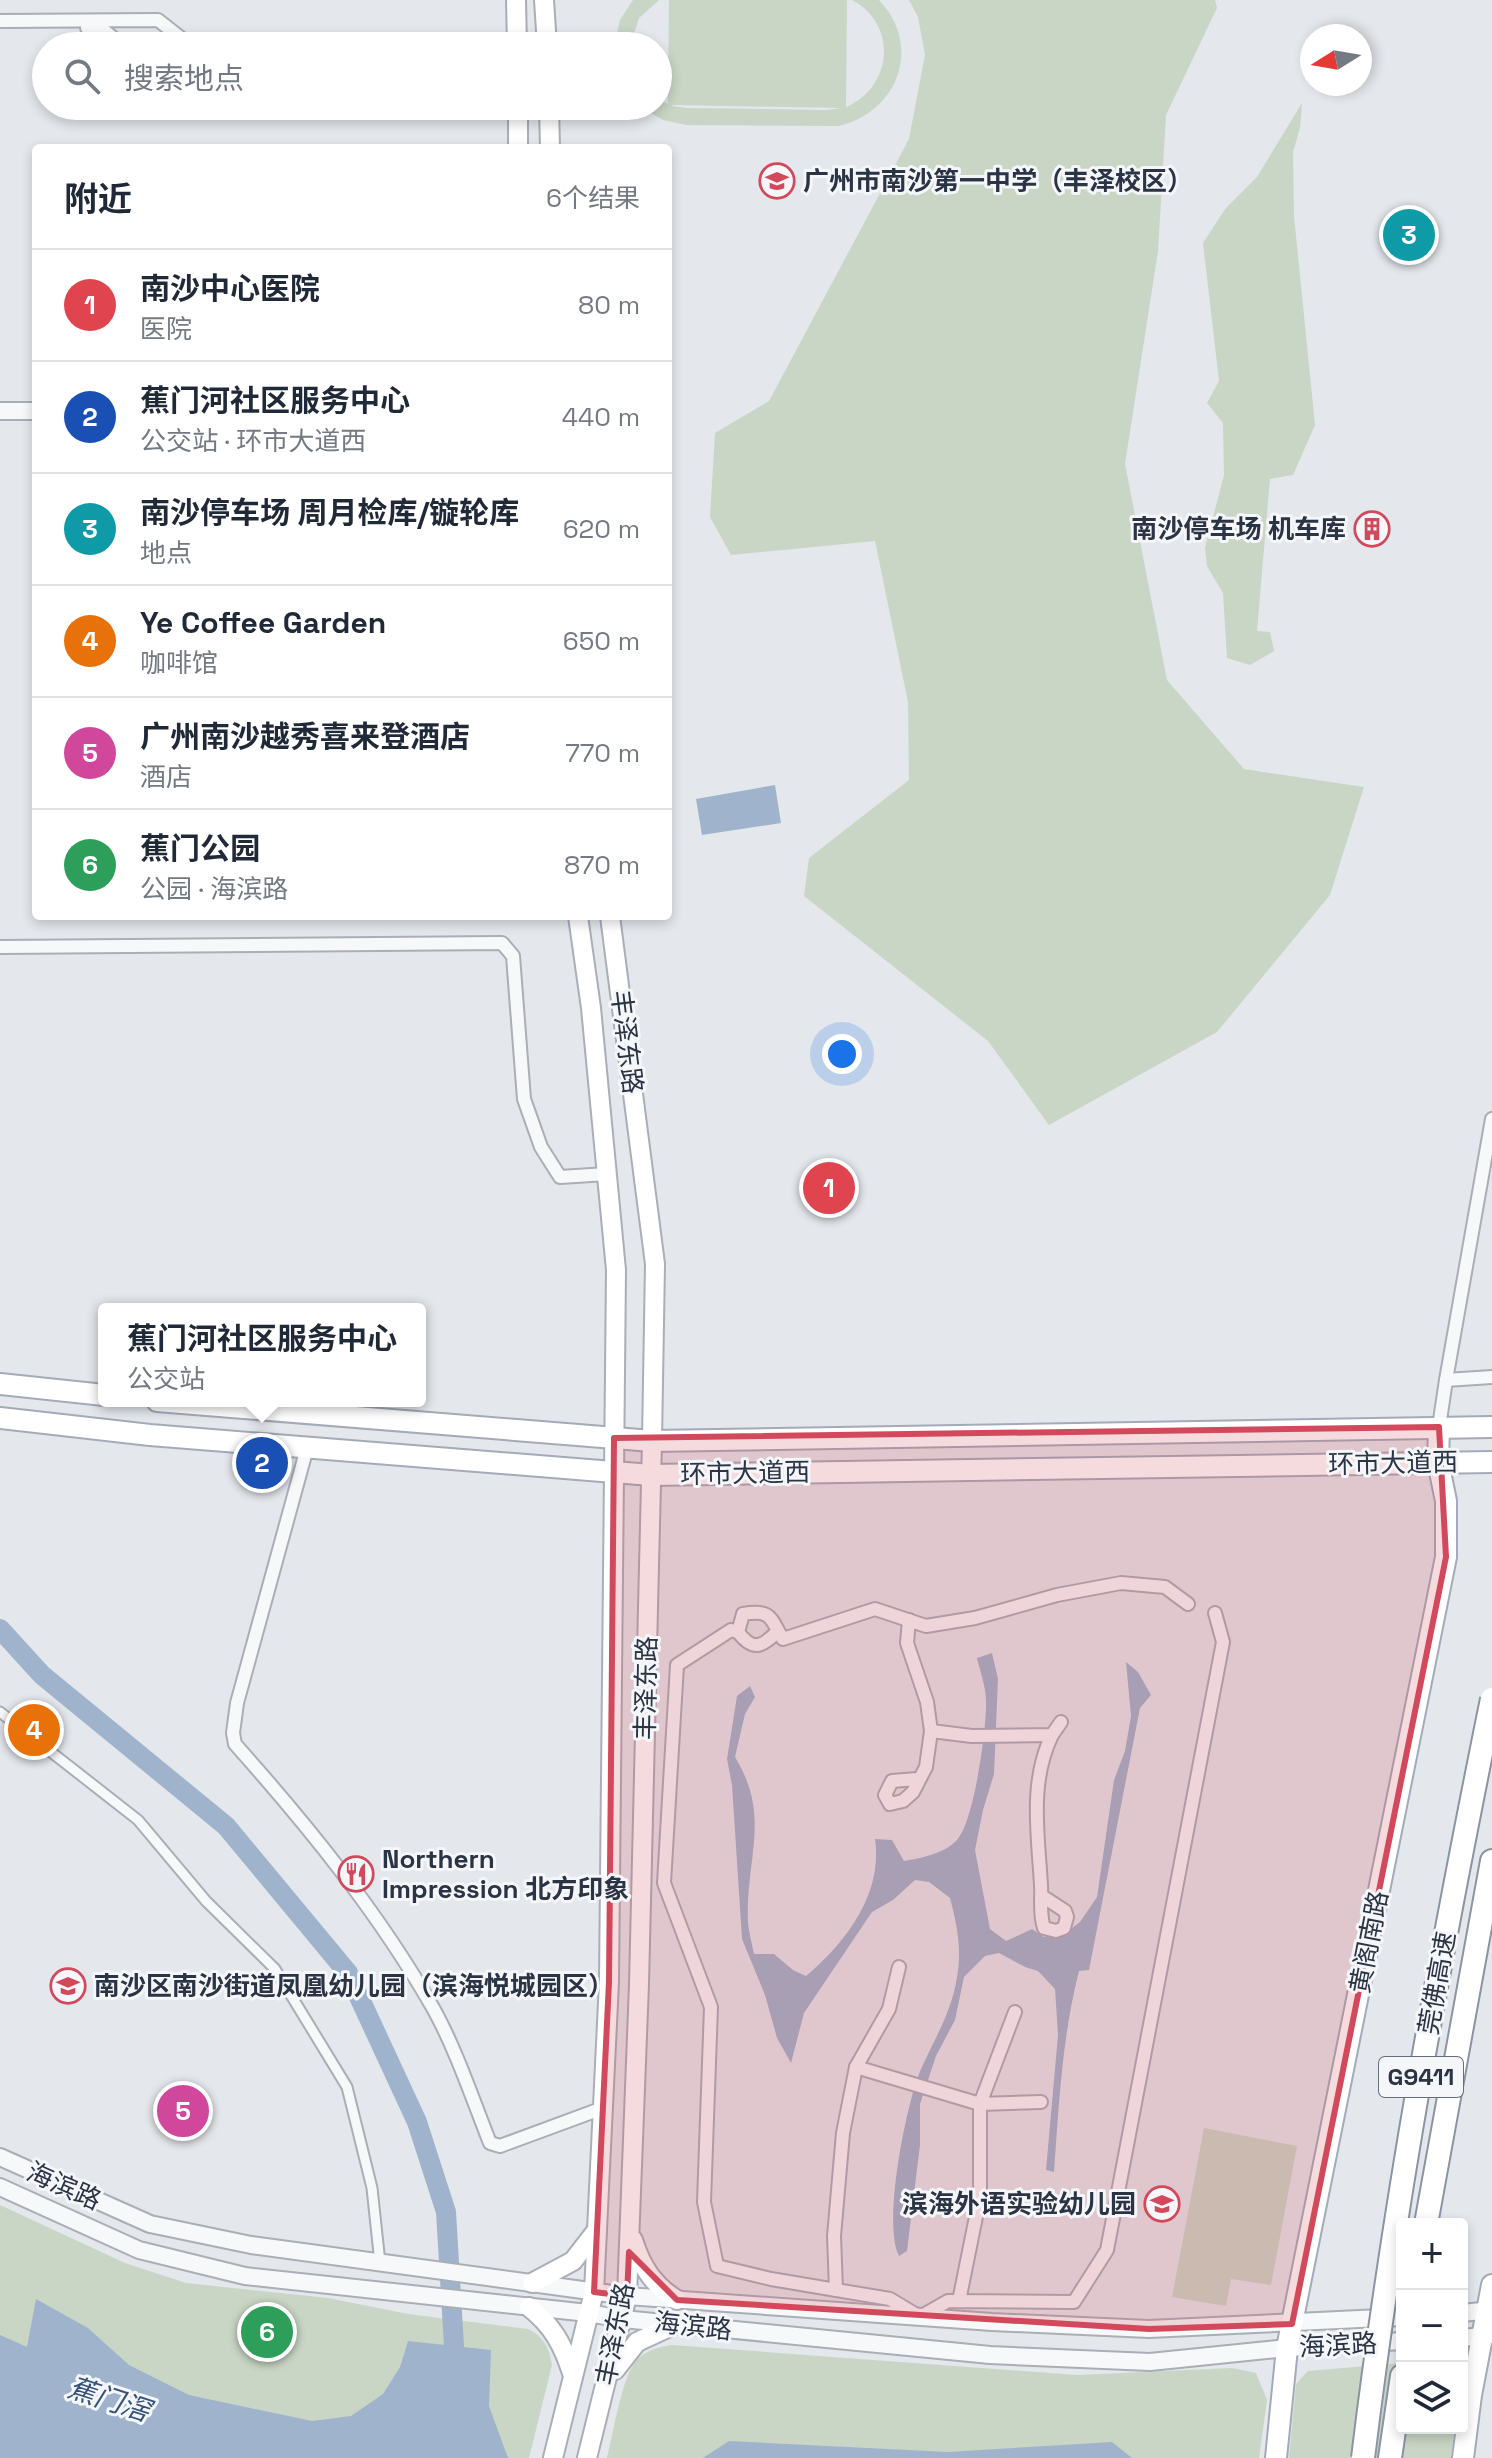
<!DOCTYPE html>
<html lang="zh">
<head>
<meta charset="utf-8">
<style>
	:root { --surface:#fff; --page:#f6f6f7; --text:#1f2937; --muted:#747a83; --line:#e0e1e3; --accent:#db2777 }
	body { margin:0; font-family:"Space Grotesk","Noto Sans SC",sans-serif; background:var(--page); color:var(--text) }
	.controls { position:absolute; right:24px; bottom:24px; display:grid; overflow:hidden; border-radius:8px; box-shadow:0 4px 12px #0003 }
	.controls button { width:72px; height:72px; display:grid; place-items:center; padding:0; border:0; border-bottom:2px solid var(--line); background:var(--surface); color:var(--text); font:40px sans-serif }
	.compass { position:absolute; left:1300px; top:24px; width:72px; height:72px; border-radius:50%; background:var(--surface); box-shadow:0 4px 12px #0003; rotate:259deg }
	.you { position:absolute; left:842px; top:1054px; width:28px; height:28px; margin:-20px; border:6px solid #fff; border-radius:50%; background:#1a73e8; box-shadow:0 0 0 12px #1a73e833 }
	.badge { display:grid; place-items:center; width:52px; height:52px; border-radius:50%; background:var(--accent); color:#fff; font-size:26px; font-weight:700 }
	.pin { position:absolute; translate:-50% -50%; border:4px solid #fff; box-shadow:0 2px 8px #0006 }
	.popup { position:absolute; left:98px; top:1303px; width:328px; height:104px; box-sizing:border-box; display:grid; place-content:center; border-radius:8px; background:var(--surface); filter:drop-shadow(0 2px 6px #0005); font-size:26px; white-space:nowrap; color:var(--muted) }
	.popup b { font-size:30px; color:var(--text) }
	.popup::after { content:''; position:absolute; left:50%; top:100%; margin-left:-16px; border:16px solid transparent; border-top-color:var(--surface) }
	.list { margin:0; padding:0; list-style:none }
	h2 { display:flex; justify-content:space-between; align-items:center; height:104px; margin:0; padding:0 32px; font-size:34px }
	h2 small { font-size:26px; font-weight:400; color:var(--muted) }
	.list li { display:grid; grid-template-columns:52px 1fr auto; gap:24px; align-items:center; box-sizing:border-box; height:112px; padding:0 32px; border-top:2px solid var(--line) }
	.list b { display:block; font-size:30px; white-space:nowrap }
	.list p { margin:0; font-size:26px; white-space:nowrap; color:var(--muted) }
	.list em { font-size:26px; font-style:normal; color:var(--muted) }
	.icon { flex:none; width:44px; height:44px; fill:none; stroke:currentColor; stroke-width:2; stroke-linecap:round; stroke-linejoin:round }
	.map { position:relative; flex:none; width:1492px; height:2458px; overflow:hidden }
	.search { position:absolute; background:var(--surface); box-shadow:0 4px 12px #0003; left:32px; top:32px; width:640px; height:88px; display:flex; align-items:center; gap:20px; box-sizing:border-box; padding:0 28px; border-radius:44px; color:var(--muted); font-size:30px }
	.panel { position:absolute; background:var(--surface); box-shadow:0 4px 12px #0003; left:32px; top:144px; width:640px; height:776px; border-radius:8px }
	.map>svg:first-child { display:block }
	.green { fill:#c9d6c5; fill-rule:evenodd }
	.water { fill:#9fb4cc }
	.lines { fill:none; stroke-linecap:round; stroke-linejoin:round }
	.river { stroke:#9fb4cc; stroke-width:20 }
	.pedestrian-casing { stroke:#a9aeb7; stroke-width:13 }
	.minor-casing { stroke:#a9aeb7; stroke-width:16 }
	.tertiary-casing { stroke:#a9aeb7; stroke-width:20 }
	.secondary-casing { stroke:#a9aeb7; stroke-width:22 }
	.primary-casing { stroke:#a3abb8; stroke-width:24 }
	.motorway-casing { stroke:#8b94a3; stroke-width:26 }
	.pedestrian { stroke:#f7f8fa; stroke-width:9 }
	.minor { stroke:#f7f8fa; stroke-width:12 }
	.tertiary { stroke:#f7f8fa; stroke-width:16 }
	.secondary { stroke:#fff; stroke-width:18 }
	.primary { stroke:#fff; stroke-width:20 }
	.motorway { stroke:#fff; stroke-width:22 }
	.motorway-bridge-casing { stroke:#8b94a3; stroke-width:26; stroke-linecap:butt }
	.motorway-bridge { stroke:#fff; stroke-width:22 }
	.marked { fill:#d1495b; fill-opacity:0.2; stroke:#d1495b; stroke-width:6; stroke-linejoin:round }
	.labels { text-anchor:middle; stroke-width:6; stroke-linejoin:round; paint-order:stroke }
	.shield { fill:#f4f6f9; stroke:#676e7b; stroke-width:2 }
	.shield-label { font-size:24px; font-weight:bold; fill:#2b3445 }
	.poi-label { font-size:26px; font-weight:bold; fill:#2b3445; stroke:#f4f6f9; text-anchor:start }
	.street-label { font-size:26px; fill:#2b3445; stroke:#f4f6f9 }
	.water-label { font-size:28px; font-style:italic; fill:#34527a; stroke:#f4f6f9 }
</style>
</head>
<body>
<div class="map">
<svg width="1492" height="2458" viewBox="0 0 1492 2458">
	<rect width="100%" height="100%" fill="#e4e7ec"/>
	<g class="green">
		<path d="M633,0H659L639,18L630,46H614L620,20Z"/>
		<path d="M669,0H847L846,107C893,87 898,24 852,0H879C923,46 898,112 839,126L686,125L663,120L639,106H658V100L668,104ZM672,106L673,105L841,108L827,110L687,108Z"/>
		<path d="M909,0H1215L1217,8L1166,115L1158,251L1125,464L1167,680L1244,769L1364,787L1330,895L1217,1032L1049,1125L988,1041L804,896L809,858L909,780L908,702L875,541L731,555L710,517L715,433L769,401L909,139L925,55L918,17Z"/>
		<path d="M1302,103L1300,128L1293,152L1294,216L1315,425L1293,475L1270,479L1257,631L1270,632L1274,651L1250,665L1227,658L1223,593L1207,566L1205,548L1224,475L1223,423L1207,403L1219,381L1203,243L1226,208L1257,177Z"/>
		<path d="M1204,2128L1297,2146L1271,2285L1231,2279L1226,2306L1172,2297Z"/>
		<path d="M0,2205L125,2263L186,2283L328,2298L408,2314L528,2329C544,2337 549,2347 552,2365L529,2458H0Z"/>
		<path d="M672,2345L1077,2375L1232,2368L1256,2373L1267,2400L1259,2458H607C613,2435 622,2375 637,2360C646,2350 659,2347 672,2345Z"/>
		<path d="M1402,2363V2428H1454L1451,2458H1289L1296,2384L1308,2371Z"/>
	</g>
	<g class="water">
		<path d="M775,785L781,823L702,835L696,799Z"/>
		<path d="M992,1653L998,1679L994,1774L983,1810L975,1850L990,1929L1006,1941L1032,1929L1044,1937L1064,1934L1080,1922L1097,1897L1114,1780L1125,1751L1131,1716L1126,1662L1138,1672L1151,1695L1140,1708L1089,1970L1079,1971C1062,2037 1059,2105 1054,2172L1046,2170L1058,2035L1055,1989L1038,1971L1025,1967L999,1953L985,1956L964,1977L955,2020L936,2056L920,2104V2145L907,2251L899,2256C882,2224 906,2104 921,2069C935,2038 952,2011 957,1977C962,1949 957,1925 950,1898L929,1882L915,1880L893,1900L872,1912L804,2013L791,2063L777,2038L765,1995L742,1939L732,1785L727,1759L737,1696L750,1686L755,1697L745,1714L735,1757C772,1817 745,1859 748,1923C749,1933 752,1944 754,1954H774L793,1970L806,1976C846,1942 883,1894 875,1839L892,1840L904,1861C921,1858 943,1854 956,1841C974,1824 987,1727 986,1701C986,1687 980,1671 977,1658Z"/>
		<path d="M36,2299L88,2328L129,2365L189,2395L312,2421L351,2416L383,2394L400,2367L408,2341L491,2350L489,2406L508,2458H0V2335L27,2347Z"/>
		<path d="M729,2441L948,2452L1112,2442L1132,2458H703Z"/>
	</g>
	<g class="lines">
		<path class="river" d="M0,1629L42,1675L226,1826L348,1973L417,2122L446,2212L454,2346"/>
		<defs>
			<path id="pedestrian" d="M0,1712L138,1820L206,1901L275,1969L347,2087L372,2188L380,2263"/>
			<g id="minor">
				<path d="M0,21L158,20L191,46"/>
				<path d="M87,28H101L123,46"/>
				<path d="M0,947L502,943L513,956L524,1099L541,1147L560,1177L607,1174"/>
				<path d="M1446,1380L1492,1119"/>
				<path d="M1439,1427L1446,1380L1492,1377"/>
				<path d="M307,1448L237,1703L233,1733L235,1744C308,1826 378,1912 433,2008C455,2047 473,2100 490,2143L500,2146L603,2108"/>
				<path d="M909,1620L907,1643L927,1702L931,1731L926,1767L913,1792L903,1801L890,1804L885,1795L892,1781L917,1779"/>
				<path d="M778,1631C762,1647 753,1652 738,1632L743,1614C773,1609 770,1619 783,1639L875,1609L926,1626L975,1618L1057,1595L1121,1583L1165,1587L1188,1604"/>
				<path d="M738,1632L731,1630L677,1665L664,1883L711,2007L704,2202L717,2266L771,2279L890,2299L920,2317L948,2301L1074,2302L1107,2250L1223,1642L1215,1613"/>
				<path d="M931,1731L972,1736L1052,1735L1061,1722"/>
				<path d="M1042,1896L1065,1911L1067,1917L1064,1928L1056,1931L1044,1928C1039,1913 1042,1900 1041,1885C1038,1834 1029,1782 1052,1735"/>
				<path d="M1015,2012L980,2104L1041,2102"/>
				<path d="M856,2067L980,2104V2197L959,2301"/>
				<path d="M836,2290L834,2236L843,2133L856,2067L889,2009L899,1967"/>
			</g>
			<g id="tertiary">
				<path d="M0,411H36"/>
				<path d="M0,2157L150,2224L251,2245L627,2296L992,2322L1149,2329L1402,2317"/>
				<path d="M0,2187L139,2250L245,2276L588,2313L623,2319L990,2355L1150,2362L1287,2348L1402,2341"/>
				<path d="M1462,2313L1492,2310"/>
				<path d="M1462,2338L1492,2335"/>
			</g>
			<g id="secondary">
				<path d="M516,0L517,46"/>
				<path d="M544,0L547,46"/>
				<path d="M518,106V148"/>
				<path d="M549,106L550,148"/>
				<path d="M633,2240C641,2266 653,2285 677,2300"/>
				<path d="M532,2283L573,2261L597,2230"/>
				<path d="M529,2307C553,2326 563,2345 572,2373"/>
				<path d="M615,2370L637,2342L676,2324"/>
				<path d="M553,2458L594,2292L609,1982L616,1270L591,1008L578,916"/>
				<path d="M587,2458L627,2296L639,1984L652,1441L655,1264L610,916"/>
			</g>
			<g id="primary">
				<path d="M0,1384L104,1395"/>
				<path d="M157,1401L652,1441L1492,1427"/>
				<path d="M0,1418L150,1435L651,1475L1492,1462"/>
				<path d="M1276,2458L1287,2348L1446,1557V1501L1438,1462L1439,1427"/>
				<path d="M1463,2458L1471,2395L1492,2285"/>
			</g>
			<g id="motorway">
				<path d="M1426,2224L1492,1861"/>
				<path d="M1390,2458L1402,2376"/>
			</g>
		</defs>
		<use href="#pedestrian" class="pedestrian-casing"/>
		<use href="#minor" class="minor-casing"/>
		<use href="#tertiary" class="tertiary-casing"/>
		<use href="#secondary" class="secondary-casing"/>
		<use href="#primary" class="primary-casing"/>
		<use href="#motorway" class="motorway-casing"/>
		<use href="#pedestrian" class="pedestrian"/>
		<use href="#minor" class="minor"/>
		<use href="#tertiary" class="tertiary"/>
		<use href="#secondary" class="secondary"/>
		<use href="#primary" class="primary"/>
		<use href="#motorway" class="motorway"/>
		<defs>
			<path id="motorway-bridge" d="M1363,2458C1394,2203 1441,1950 1492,1699"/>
		</defs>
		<use href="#motorway-bridge" class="motorway-bridge-casing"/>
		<use href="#motorway-bridge" class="motorway-bridge"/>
	</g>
	<path class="marked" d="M1439,1427L1446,1557L1292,2324L1149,2329L677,2300L629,2252L627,2296L594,2292L609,1982L614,1438Z"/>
	<defs>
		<symbol id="school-ring" viewBox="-11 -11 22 22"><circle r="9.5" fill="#f4f6f9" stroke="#d1495b" stroke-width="1.5"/><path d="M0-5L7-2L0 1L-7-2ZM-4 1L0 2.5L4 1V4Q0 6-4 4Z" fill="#d1495b"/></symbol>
		<symbol id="building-ring" viewBox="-11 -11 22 22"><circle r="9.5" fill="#f4f6f9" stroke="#d1495b" stroke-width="1.5"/><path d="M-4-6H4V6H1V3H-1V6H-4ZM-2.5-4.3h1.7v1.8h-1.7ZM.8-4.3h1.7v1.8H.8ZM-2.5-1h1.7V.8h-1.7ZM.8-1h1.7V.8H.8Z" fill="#d1495b"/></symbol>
		<symbol id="restaurant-ring" viewBox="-11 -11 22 22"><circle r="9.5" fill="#f4f6f9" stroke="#d1495b" stroke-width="1.5"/><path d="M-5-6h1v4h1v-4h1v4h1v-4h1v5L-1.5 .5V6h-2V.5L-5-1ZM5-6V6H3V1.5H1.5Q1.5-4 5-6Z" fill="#d1495b"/></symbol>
	</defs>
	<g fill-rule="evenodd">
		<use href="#school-ring" x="757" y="161" width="40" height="40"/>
		<use href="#building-ring" x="1352" y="509" width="40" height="40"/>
		<use href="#restaurant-ring" x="336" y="1854" width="40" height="40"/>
		<use href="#school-ring" x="48" y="1966" width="40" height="40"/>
		<use href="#school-ring" x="1142" y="2184" width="40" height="40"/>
	</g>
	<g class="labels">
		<rect class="shield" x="1379" y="2057" width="84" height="40" rx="6"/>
		<g class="shield-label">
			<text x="1421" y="2085">G9411</text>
		</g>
		<g class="poi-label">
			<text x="803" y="190">广州市南沙第一中学（丰泽校区）</text>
			<text x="1346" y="538" text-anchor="end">南沙停车场 机车库</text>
			<text x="382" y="1868">Northern<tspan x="382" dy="30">Impression 北方印象</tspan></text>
			<text x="94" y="1995">南沙区南沙街道凤凰幼儿园（滨海悦城园区）</text>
			<text x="1136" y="2213" text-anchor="end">滨海外语实验幼儿园</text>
		</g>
		<g class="street-label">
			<text transform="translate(627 1042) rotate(83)" y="9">丰泽东路</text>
			<text transform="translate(1393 1463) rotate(-1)" y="9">环市大道西</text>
			<text transform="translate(745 1473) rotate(-1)" y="9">环市大道西</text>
			<text transform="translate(646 1688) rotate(-89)" y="9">丰泽东路</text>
			<text transform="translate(1369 1942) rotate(-79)" y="9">黄阁南路</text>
			<text transform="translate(1437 1983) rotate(-80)" y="9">莞佛高速</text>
			<text transform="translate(64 2186) rotate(24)" y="9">海滨路</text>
			<text transform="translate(693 2326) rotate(6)" y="9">海滨路</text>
			<text transform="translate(615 2334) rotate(-79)" y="9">丰泽东路</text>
			<text transform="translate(1338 2345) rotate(-3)" y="9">海滨路</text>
		</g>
		<g class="water-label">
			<text transform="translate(109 2399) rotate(18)" y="10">蕉门滘</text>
		</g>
	</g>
</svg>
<div class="controls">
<button>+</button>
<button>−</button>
<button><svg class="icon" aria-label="layers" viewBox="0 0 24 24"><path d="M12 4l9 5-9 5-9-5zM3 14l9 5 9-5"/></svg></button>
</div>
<svg class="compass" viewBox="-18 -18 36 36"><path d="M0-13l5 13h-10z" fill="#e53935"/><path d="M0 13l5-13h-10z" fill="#747a83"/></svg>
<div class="you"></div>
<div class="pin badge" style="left:829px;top:1188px;background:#e0444e">1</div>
<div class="pin badge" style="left:262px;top:1463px;background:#1a4fb4">2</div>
<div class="popup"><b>蕉门河社区服务中心</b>公交站</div>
<div class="pin badge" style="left:1409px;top:235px;background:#0f9aa8">3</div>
<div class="pin badge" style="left:34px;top:1730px;background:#e8710a">4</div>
<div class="pin badge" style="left:183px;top:2111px;background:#d1479c">5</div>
<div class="pin badge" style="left:267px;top:2332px;background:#2e9e5b">6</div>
<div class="search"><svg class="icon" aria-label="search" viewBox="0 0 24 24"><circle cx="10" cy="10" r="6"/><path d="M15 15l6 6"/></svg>搜索地点</div>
<section class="panel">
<h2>附近<small>6个结果</small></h2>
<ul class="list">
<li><span class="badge" style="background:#e0444e">1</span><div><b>南沙中心医院</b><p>医院</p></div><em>80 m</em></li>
<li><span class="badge" style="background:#1a4fb4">2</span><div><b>蕉门河社区服务中心</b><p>公交站 · 环市大道西</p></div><em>440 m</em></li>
<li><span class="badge" style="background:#0f9aa8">3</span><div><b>南沙停车场 周月检库/镟轮库</b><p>地点</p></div><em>620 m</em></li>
<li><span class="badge" style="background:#e8710a">4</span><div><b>Ye Coffee Garden</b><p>咖啡馆</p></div><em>650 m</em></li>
<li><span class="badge" style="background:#d1479c">5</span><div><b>广州南沙越秀喜来登酒店</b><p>酒店</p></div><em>770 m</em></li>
<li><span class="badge" style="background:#2e9e5b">6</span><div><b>蕉门公园</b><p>公园 · 海滨路</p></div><em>870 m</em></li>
</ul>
</section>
</div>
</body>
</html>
